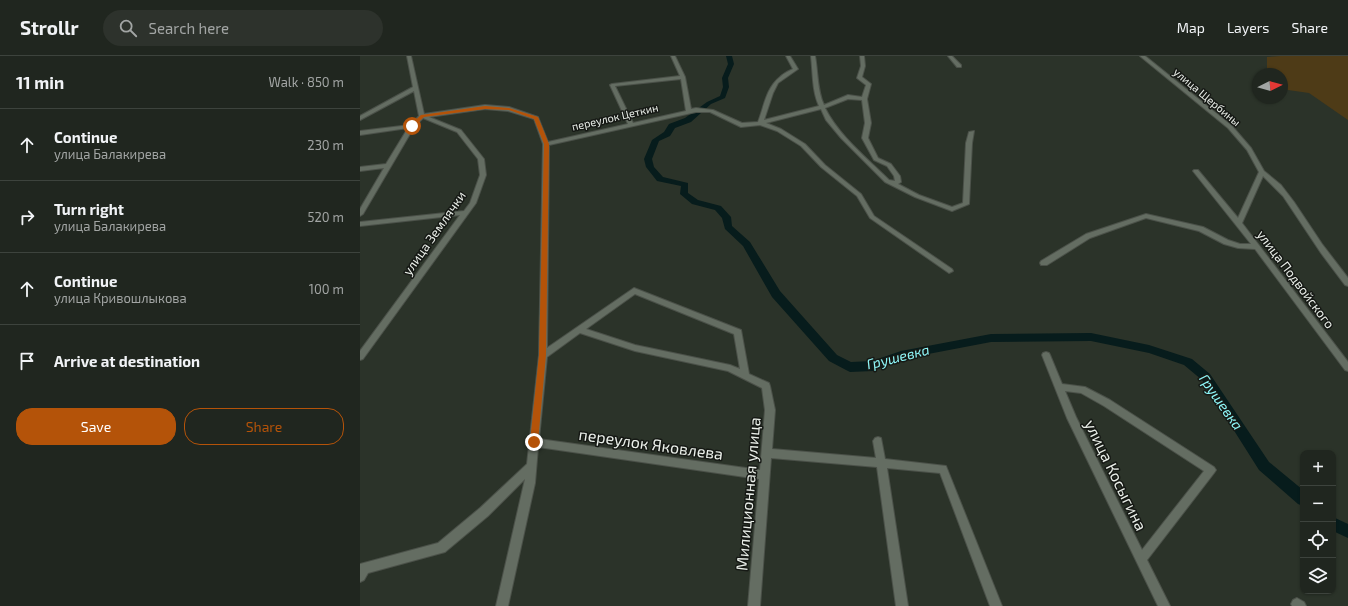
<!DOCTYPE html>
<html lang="en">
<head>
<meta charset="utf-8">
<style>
	:root { --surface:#20261f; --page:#2d322c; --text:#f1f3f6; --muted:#a2a5a4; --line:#3d433d; --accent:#b45309 }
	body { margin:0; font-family:"Exo 2",sans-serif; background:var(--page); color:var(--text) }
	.controls { position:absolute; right:12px; bottom:12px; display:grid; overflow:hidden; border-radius:8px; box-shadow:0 1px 3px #0004 }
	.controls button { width:36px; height:36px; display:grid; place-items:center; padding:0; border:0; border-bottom:1px solid var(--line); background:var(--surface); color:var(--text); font:20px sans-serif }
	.compass { position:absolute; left:892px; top:12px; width:36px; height:36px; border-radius:50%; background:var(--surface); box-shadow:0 1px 3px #0004; rotate:85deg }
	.stop { position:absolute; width:12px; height:12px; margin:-9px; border:3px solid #b45309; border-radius:50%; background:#fff }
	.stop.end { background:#b45309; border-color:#fff; box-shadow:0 1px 4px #0008 }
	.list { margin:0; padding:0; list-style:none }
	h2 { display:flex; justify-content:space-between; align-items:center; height:52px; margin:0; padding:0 16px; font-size:17px }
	h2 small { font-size:13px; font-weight:400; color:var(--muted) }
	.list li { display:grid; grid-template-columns:26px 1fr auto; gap:12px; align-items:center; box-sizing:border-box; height:72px; padding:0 16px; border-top:1px solid var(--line) }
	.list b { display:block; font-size:15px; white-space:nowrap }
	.list p { margin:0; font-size:13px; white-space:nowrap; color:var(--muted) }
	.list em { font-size:13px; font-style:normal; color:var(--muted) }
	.actions { display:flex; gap:8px; padding:12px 16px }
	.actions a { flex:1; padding:9px 0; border:1px solid var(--accent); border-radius:16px; text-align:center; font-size:14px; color:var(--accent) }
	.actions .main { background:var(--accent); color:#fff }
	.icon { flex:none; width:22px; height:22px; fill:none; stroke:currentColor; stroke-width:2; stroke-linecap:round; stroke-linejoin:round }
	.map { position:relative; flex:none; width:988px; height:550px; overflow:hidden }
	header { display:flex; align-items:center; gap:24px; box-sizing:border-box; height:56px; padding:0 20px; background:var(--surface); border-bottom:1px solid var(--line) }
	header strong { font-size:19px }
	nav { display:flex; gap:22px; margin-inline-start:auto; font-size:14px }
	.search { width:280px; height:36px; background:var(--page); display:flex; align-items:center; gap:10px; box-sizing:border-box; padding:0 14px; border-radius:22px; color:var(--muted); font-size:15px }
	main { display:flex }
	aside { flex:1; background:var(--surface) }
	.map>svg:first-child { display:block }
	.green { fill:#4e3b17 }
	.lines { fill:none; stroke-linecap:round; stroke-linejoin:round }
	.river { fill:#071c1c; fill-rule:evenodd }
	.minor-casing { stroke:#4b5149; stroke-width:2 }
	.minor { fill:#646d62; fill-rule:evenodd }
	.route { fill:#b45309 }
	.labels { text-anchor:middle; stroke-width:3; stroke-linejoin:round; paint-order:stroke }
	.far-street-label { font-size:11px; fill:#eaefe9; stroke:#161915 }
	.street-label { font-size:13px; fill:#eaefe9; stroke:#161915 }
	.water-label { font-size:14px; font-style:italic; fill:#8ef7f8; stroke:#161915 }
	.near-street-label { font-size:16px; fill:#eaefe9; stroke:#161915 }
</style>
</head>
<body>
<header>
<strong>Strollr</strong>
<div class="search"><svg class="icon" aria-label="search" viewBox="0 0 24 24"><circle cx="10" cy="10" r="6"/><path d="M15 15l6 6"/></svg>Search here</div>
<nav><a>Map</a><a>Layers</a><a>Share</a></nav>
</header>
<main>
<aside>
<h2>11 min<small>Walk · 850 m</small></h2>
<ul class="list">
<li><svg class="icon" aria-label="ahead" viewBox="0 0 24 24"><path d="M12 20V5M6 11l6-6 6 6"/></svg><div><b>Continue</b><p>улица Балакирева</p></div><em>230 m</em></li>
<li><svg class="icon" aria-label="right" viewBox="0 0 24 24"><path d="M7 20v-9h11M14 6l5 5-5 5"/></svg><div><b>Turn right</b><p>улица Балакирева</p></div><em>520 m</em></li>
<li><svg class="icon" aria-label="ahead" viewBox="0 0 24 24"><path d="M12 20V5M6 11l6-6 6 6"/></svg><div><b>Continue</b><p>улица Кривошлыкова</p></div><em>100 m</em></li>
<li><svg class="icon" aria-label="arrive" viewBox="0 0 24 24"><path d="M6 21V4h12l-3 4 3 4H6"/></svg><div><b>Arrive at destination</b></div></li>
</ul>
<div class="actions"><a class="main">Save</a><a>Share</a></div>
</aside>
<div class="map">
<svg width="988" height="550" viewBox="0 0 988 550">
	<rect width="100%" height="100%" fill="#2b3329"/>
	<path class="green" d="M921,0H988V64L949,37L928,34L922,28V18H912L907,13V1Z"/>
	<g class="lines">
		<g class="river">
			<path d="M366,0H372L374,8L368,22L369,31L365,42L351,48L331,66L315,72L310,80L299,85L292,103L294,111L303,121L328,127V137L338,144L361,150L371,161L372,170L390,186L420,235L477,299L491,306L512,305L541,295L631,278L731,277L789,289L832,303L850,318L909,406L943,434V450L938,448L899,414L842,324L824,309L789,297L731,285L631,286L542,303L513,315L490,316L486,314L469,305L412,241L383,190L365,173L362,162L355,154L332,148L320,138L321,130L297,125L286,111L284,103L292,84L304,76L309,68L325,62L347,46L360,40L363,31L362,22L368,8Z"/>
			<path d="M973,461L988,468V482L973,475Z"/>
		</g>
		<defs>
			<g id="minor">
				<path d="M47,0H51L64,58L125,49L149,51L178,61L188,86L268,68L250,29L252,28L320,20L311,0H315L325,21L331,53L336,52L353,54L382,67L398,66C404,51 406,32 420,21C424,17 429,15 433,13L426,0H430L438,13L418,27L413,37L404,64L459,50C452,35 453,17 451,0H455C458,15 457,35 464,49L488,39L502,41L506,29L497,22L501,10L500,0H504L505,10L502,21L511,28L507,43L511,67L508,82L518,102L531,108L540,120L541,126L538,128L559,139L592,151L603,147L606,87L609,76L614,75L612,87L609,148L592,155L555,141L525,126L481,82L466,64L461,53L406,67L421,73L445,88L465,109L501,138L514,160L592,213L593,215L589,217L510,162L497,140L461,111L441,90L417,75L400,69L381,71L350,56H336L189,89L187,292L274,232L381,274L389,318L409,327L410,330L415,354L412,393L516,402L513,385L515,382L518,381L521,382L525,403L586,410L642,550H630L580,417L527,412L548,550H536L517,411L411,402L400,550H388L399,423L178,391L175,427L148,550H136L165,423L128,460L85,496L8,517L4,524L0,526V508L78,487L120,452L167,408L179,299L183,88L174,63L148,55L125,53L69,61L101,74L124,103L126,119L116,147L3,303L0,304V295L100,159L0,170V166L104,155L110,147L120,119L118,103L97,76L63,62L54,71L3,158L0,160V153L24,112L0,115V111L26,108L48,72L0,79V75L50,69L59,60L54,35L0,64V60L53,31ZM321,23L326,55L273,67L255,30ZM488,43L502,44L505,67L502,82L514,104L527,110L534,120L535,125L529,124C507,102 479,80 465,52ZM275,238L374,278L380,313L370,309L275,289L226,273ZM220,277L275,295L368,315L402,332L405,354L400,414L179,383L187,301Z"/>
				<path d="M588,0H592L601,9V11H597Z"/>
				<path d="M780,0H785L872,70L891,92L904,115L921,129L934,146L962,188L988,222V230L985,229L961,197L923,140L903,120L882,167L988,306V315L985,314L895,193L878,192L864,188L839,175L786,162L730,182L687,209H681L680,207L681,205L726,178L786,158L843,171L868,184L880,188H891L833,115L834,114H838L878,162L899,116L887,94L868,72Z"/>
				<path d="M686,296L689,297L690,299L702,328L725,331L750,344L854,411L856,414L854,417L787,504L810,550H798L707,362L682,299L683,297ZM705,335L721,337L744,350L844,415L782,494L716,361Z"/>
				<path d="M937,542L944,546L946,550H932L931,548L933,544Z"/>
			</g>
		</defs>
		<use href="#minor" class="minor-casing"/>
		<use href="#minor" class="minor"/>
	</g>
	<path class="route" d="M125,50L149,52L178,61L189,88L186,299L178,386L174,390L170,386L179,299L184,88L174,63L149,54L125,53L64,61L53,71L49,70L61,59Z"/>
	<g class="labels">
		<g class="far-street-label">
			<text transform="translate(847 41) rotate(40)" y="4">улица Щербины</text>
			<text transform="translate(255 61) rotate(-13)" y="4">переулок Цеткин</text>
		</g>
		<g class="street-label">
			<text transform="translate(74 177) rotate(-55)" y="5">улица Землячки</text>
			<text transform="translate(936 223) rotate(53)" y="5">улица Подвойского</text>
		</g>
		<g class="water-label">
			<text transform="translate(538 301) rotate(-14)" y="5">Грушевка</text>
			<text transform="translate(861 346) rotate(55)" y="5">Грушевка</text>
		</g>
		<g class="near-street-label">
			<text transform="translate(291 388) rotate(8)" y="6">переулок Яковлева</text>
			<text transform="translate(756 419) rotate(64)" y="6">улица Косыгина</text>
			<text transform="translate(388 438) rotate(-85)" y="6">Милиционная улица</text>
		</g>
	</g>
</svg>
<div class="controls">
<button>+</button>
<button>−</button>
<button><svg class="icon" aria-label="locate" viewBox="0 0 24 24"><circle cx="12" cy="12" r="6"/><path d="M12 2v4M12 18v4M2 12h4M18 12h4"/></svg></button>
<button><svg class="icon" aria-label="layers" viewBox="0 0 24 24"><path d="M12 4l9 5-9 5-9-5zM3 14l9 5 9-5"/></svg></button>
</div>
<svg class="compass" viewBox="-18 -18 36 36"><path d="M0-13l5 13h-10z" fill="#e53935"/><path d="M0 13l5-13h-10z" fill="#a2a5a4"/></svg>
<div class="stop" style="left:52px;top:70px"></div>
<div class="stop end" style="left:174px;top:386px"></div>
</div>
</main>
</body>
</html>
